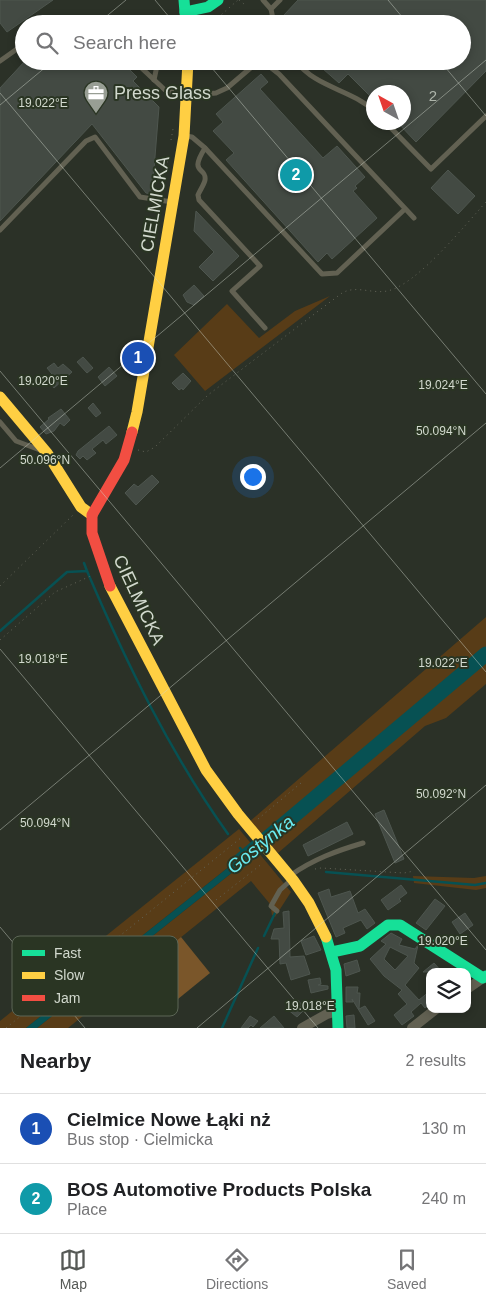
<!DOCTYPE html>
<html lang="en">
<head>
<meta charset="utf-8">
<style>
	:root { --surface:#fff; --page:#f6f6f6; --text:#202124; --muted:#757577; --line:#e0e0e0; --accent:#565956 }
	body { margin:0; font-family:Arial,sans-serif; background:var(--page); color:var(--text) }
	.controls { position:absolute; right:15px; bottom:15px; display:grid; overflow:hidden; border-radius:10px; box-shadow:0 2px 8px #0003 }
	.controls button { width:45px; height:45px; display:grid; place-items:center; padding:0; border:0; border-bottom:1px solid var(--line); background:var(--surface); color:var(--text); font:25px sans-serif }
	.compass { position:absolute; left:366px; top:85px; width:45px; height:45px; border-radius:50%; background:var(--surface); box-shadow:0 2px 8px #0003; rotate:320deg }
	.you { position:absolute; left:252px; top:476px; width:18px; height:18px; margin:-12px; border:4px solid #fff; border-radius:50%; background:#1a73e8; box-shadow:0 0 0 8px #1a73e833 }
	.badge { display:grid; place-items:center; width:32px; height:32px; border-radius:50%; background:var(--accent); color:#fff; font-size:16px; font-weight:700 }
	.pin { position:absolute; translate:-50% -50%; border:2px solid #fff; box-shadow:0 1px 5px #0006 }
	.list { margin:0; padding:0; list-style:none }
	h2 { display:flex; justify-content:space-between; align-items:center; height:65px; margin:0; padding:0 20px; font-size:21px }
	h2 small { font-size:16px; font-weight:400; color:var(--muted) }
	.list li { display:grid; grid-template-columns:32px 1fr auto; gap:15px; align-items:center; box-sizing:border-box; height:70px; padding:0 20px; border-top:1px solid var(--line) }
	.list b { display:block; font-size:19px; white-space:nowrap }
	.list p { margin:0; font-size:16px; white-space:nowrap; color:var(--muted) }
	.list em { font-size:16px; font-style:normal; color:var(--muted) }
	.icon { flex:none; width:28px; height:28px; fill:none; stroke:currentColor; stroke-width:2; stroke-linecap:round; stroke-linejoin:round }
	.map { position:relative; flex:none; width:486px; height:1028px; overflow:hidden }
	.search { position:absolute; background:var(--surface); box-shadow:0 2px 8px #0003; left:15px; right:15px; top:15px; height:55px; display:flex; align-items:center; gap:12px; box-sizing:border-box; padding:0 18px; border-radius:28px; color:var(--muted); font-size:19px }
	.sheet { height:205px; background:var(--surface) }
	nav { display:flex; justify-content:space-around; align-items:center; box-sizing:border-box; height:70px; border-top:1px solid var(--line); background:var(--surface); font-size:14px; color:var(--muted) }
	nav a { display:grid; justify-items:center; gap:2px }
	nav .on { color:var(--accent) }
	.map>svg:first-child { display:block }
	.green { fill:#583c17 }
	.forest { fill:#7a562a }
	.water { fill:#075153 }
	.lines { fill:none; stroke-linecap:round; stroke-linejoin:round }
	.stream { stroke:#075153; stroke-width:2.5 }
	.river { stroke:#075153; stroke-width:15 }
	.building { fill:#434a43; stroke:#4e564f; fill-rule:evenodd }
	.path { stroke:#646559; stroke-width:1; stroke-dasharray:1 4; stroke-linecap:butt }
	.lane { stroke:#626152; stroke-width:5 }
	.street { stroke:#626152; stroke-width:10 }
	.fast { stroke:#16e098; stroke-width:11 }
	.slow { stroke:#ffcf43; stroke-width:11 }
	.jam { stroke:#f24e42; stroke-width:11 }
	.ticks { fill:none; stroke:#d2d9ce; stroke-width:1; stroke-opacity:0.45 }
	.labels { text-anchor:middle; stroke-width:4; stroke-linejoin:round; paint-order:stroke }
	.number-label { font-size:15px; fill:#aeb5ab }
	.poi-label { font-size:18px; fill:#d2d9ce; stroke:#2a3523; text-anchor:start }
	.street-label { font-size:18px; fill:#d2d9ce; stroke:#2a3523 }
	.water-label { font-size:19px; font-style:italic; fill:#69ecf2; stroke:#2a3523 }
	.key { fill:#2a3523; stroke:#5c6656; stroke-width:1 }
	.key-label { font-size:14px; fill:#d2d9ce }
	.ticks-label { font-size:12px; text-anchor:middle; fill:#d2d9ce; stroke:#2a3523; stroke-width:4; stroke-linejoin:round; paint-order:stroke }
</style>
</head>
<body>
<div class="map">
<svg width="486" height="1028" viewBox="0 0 486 1028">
	<rect width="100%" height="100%" fill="#2b3127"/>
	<g class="green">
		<path d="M330,296L205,391L174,355L227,304L259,338L295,311Z"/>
		<path d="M486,617V684L446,718L425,726L278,853L249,822Z"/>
		<path d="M239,829L254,847L26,1028H0V1021Z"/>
		<path d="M258,852L291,892L275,917L272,915L270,904L251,881L68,1028H37Z"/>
		<path d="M413,876L474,878L486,876V888L476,890L414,883Z"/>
	</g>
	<path class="forest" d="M181,937L210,973L178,999L149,963Z"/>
	<path class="water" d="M254,847L258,852L37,1028H26Z"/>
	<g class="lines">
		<g class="stream">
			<path d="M84,563L87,571"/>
			<path d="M0,631L67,572L87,571C126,662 170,753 228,834"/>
			<path d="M240,848L246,856"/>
			<path d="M326,872L475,885L486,883"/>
			<path d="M264,936L275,913"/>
			<path d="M222,1028L258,948"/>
		</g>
		<path class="river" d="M240,861L486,654"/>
	</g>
	<g class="building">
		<path d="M0,0H53L7,32L0,23Z"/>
		<path d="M298,0H486V71L416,142L397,122H404V92H374V100L348,74L339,83L314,61H462V24H292L284,15Z"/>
		<path d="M25,61H121L137,77L133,81L159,107L152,194L146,193L92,124L0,221V88Z"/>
		<path d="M261,74L268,82L260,89L323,158L337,146L365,177L355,186L357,188L353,191L377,218L332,259L327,253L318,262L226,160L234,153L213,131L223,122L216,114Z"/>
		<path d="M448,170L475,196L458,214L431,188Z"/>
		<path d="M196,211L239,256L213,281L199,267L214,252L194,231Z"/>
		<path d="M194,285L204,296L194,305L187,302L183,295Z"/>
		<path d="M83,357L93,368L87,373L77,362Z"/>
		<path d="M54,363L58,368L63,364L72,372L54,388L47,378L52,374L47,368Z"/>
		<path d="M109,367L117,376L105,386L98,377Z"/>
		<path d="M183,373L191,381L183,390L182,388L179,390L172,383Z"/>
		<path d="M93,403L101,413L96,417L88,408Z"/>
		<path d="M61,409L70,420L64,426L60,423L54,431L46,434L40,427L49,419L48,418Z"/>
		<path d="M109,426L117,435L106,444L103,440L92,449L96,453L87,460L83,456L80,459L76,455L78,451Z"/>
		<path d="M152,475L159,482L136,505L125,493L134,484L138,487Z"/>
		<path d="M384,810L404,859L395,863L375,814Z"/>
		<path d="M347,822L353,834L308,856L303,845Z"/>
		<path d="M401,885L407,893L399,899L401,901L388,910L381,900Z"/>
		<path d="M329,889L331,897L350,891L358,913L365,909L375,923L367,929L361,920L343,928L345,933L336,937L318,893Z"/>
		<path d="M435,899L445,906L426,930L416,923Z"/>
		<path d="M289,911L290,957L304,956L310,974L291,980L286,963L280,964L279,939H271L274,929L284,928L283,912Z"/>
		<path d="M465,913L473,925L460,934L452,922Z"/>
		<path d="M391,933L402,939L399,945L415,949L418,945L414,963L419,968L405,985L419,1000L430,991V1004L425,1008L421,1003L411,1012L414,1016L402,1025L394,1015L407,1004L398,994L402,990L384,976L370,959L386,944L381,941ZM390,947L408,956L395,970L384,959Z"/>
		<path d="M314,936L321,950L306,955L301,941Z"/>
		<path d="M357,960L360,971L346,976L344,964Z"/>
		<path d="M434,963L442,972H423Z"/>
		<path d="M320,978L321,984L318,985L328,986V989L311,993L308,980Z"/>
		<path d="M346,987H358L357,993H360L359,1009L365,1006L375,1021L368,1025L352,999L353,1002H346Z"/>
		<path d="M298,1000L305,1009L297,1017L287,1009Z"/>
		<path d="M354,1015L355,1028H347L346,1016Z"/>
		<path d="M250,1016L258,1021L253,1027L251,1025L248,1028H241Z"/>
		<path d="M274,1016L284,1028H260Z"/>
	</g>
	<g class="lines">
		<g class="path">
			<path d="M239,0L244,4"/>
			<path d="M217,16L221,15L238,0"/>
			<path d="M206,24L209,19"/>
			<path d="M171,140L173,129"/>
			<path d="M163,187L168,159"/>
			<path d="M138,450L146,452L155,447L208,395L342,293C356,285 372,294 387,291C416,286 466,224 486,202"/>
			<path d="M0,586L73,515"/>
			<path d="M0,640L55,592L93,575"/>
			<path d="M258,819L301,783"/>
			<path d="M315,869L321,868L404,873L414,871"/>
			<path d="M216,900L263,863"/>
			<path d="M6,1028L242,837"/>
		</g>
		<g class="lane">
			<path d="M263,0L271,9"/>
			<path d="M123,22L158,19V24"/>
			<path d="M52,24L58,20L92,19L96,24"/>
			<path d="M274,24L271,9L280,0"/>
			<path d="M0,61L24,44"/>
			<path d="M134,61L165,90L187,96L216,93L227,88L254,65L270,67L279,74L414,218"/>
			<path d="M296,61C316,88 351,89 374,111"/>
			<path d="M154,80L158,61"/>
			<path d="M385,122L431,169L486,116"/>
			<path d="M185,136L192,137L205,148L322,274L337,273L405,209"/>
			<path d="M205,148C188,175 207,166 205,180C204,185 200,190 198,195L199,200L260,266L232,291L265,328"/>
			<path d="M0,230L86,141L95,137L140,197L172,202"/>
			<path d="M0,422L16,441L40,450"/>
			<path d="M291,875C314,859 336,851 363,843"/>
			<path d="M277,911L271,906L280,890L291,880"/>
		</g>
		<g class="street">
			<path d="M467,989L483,978"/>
			<path d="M302,1028L327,1014L337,1011"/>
			<path d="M412,1028L436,1009"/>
		</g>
		<g class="fast">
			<path d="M184,0L186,24"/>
			<path d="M185,12L208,7L218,0"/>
			<path d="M326,937L336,970L338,1028"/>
			<path d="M332,952L360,946L388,925H400L483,978L486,976"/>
		</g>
		<g class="slow">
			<path d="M0,397L47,453L81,507L92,515"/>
			<path d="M132,432L137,412L184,136L188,61"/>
			<path d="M110,586L206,770L238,814L293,880L309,903L326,937"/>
		</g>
		<path class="jam" d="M110,586L92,533V515L124,460L132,432"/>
	</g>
	<path class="ticks" d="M155,0L175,24M388,0L408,24M97,24L126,0M206,61L486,394M440,61L486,116M0,93L486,672M0,105L53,61M0,371L486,950M0,468L486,60M0,649L318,1028M0,830L486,423M0,927L85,1028M197,1028L486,785"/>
	<defs>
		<symbol id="office-pin" viewBox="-11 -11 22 30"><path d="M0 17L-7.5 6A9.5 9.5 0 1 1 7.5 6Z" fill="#989e94" stroke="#2a3523"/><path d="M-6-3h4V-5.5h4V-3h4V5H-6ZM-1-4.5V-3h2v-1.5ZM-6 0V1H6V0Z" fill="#fff"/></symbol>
	</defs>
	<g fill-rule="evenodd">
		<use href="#office-pin" x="82" y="79" width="28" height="38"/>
	</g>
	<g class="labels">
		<g class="number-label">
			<text x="433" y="101">2</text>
		</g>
		<g class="poi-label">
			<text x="114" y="99">Press Glass</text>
		</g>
		<g class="street-label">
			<text transform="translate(155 204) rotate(-80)" y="6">CIELMICKA</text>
			<text transform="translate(139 600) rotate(65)" y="6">CIELMICKA</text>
		</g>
		<g class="water-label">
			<text transform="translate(260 844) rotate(-39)" y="7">Gostynka</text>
		</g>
	</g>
	<rect x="12" y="936" width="166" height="80" rx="8" class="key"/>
	<rect x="22" y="950" width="23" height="6" fill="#16e098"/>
	<rect x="22" y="972" width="23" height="7" fill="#ffcf43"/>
	<rect x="22" y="995" width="23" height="6" fill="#f24e42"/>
	<g class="key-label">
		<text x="54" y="958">Fast</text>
		<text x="54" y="980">Slow</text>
		<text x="54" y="1003">Jam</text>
	</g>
	<g class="ticks-label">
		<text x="43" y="107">19.022°E</text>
		<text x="43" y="385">19.020°E</text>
		<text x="443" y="389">19.024°E</text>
		<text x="441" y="435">50.094°N</text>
		<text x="45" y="464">50.096°N</text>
		<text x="43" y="663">19.018°E</text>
		<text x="443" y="667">19.022°E</text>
		<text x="441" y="798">50.092°N</text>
		<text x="45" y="827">50.094°N</text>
		<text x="443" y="945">19.020°E</text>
		<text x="310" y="1010">19.018°E</text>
	</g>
</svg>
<div class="controls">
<button><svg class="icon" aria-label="layers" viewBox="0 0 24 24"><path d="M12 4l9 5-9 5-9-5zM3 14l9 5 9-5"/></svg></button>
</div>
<svg class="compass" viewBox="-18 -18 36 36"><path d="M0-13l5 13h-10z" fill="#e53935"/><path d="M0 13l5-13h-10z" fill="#757577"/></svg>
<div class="you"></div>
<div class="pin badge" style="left:138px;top:358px;background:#1a4fb4">1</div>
<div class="pin badge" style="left:296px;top:175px;background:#0f9aa8">2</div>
<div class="search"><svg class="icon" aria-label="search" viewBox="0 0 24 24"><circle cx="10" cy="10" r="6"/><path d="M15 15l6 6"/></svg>Search here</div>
</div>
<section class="sheet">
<h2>Nearby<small>2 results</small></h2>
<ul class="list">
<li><span class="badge" style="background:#1a4fb4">1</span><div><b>Cielmice Nowe Łąki nż</b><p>Bus stop · Cielmicka</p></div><em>130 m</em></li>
<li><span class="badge" style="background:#0f9aa8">2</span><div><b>BOS Automotive Products Polska</b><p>Place</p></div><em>240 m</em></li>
</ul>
</section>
<nav>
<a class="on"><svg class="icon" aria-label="map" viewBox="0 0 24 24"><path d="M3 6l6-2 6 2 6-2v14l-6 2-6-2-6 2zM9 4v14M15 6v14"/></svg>Map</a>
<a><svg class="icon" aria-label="directions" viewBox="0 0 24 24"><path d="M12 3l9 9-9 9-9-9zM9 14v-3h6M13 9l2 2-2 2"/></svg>Directions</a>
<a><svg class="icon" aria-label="saved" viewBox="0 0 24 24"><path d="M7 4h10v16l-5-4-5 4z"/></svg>Saved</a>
</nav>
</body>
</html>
